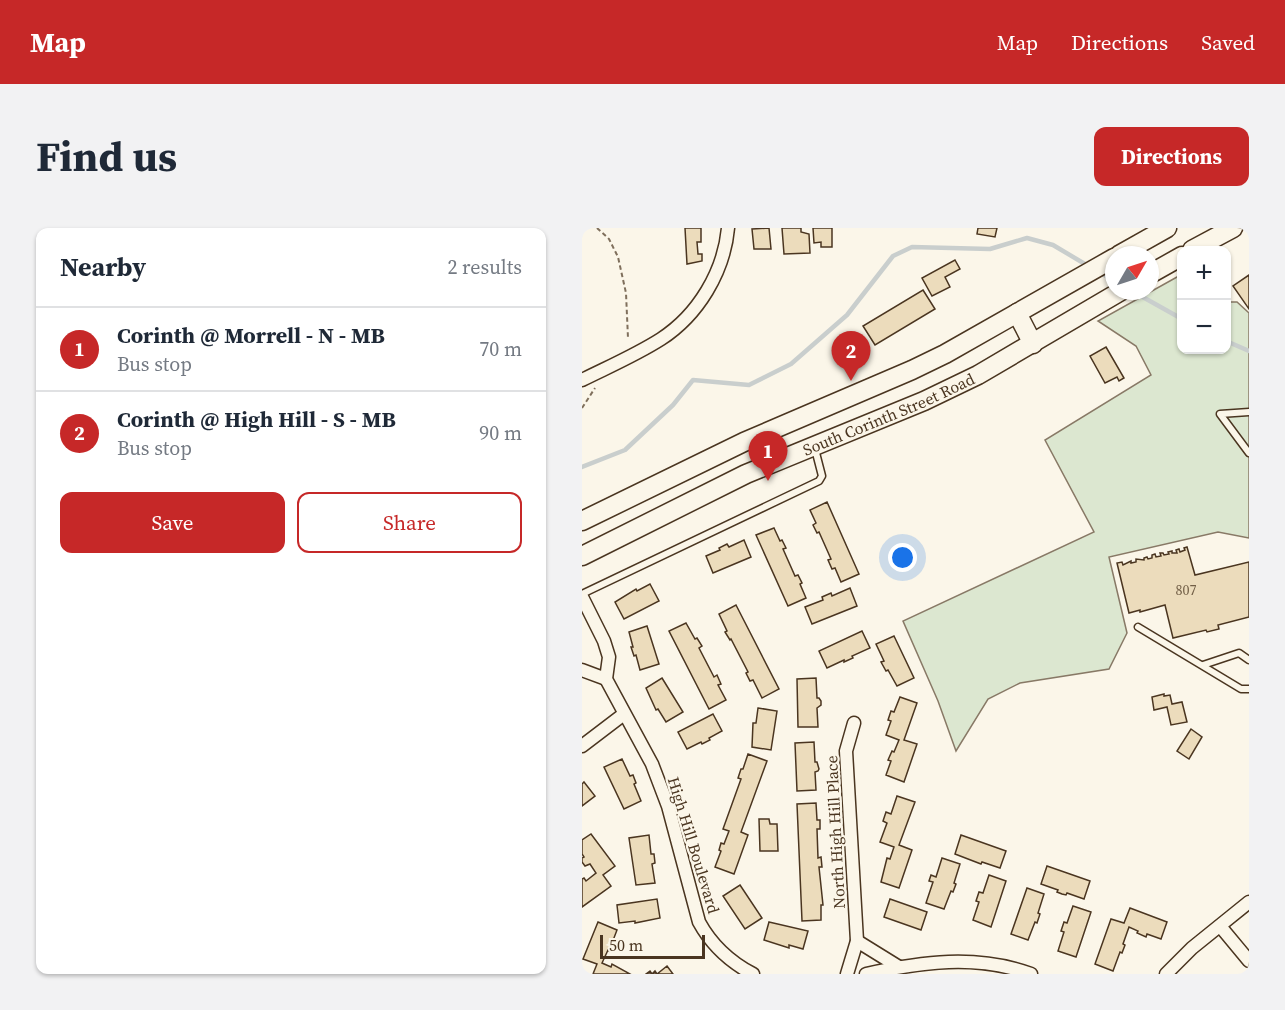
<!DOCTYPE html>
<html lang="en">
<head>
<meta charset="utf-8">
<style>
	:root { --surface:#fff; --page:#f2f2f3; --text:#1f2937; --muted:#747a83; --line:#e0e1e3; --accent:#c62828 }
	body { margin:0; font-family:"Source Serif 4",serif; background:var(--page); color:var(--text) }
	.controls { position:absolute; right:18px; top:18px; display:grid; overflow:hidden; border-radius:12px; box-shadow:0 2px 4px #0004 }
	.controls button { width:54px; height:54px; display:grid; place-items:center; padding:0; border:0; border-bottom:2px solid var(--line); background:var(--surface); color:var(--text); font:30px sans-serif }
	.compass { position:absolute; left:523px; top:18px; width:54px; height:54px; border-radius:50%; background:var(--surface); box-shadow:0 2px 4px #0004; rotate:51deg }
	.scale { position:absolute; left:18px; bottom:15px; width:105px; box-sizing:border-box; padding-left:6px; border:3px solid #4a3520; border-top:0; font-size:16px; line-height:21px; white-space:nowrap; color:#4a3520; -webkit-text-stroke:4px #fbf6e9; paint-order:stroke }
	.you { position:absolute; left:321px; top:330px; width:21px; height:21px; margin:-15px; border:4px solid #fff; border-radius:50%; background:#1a73e8; box-shadow:0 0 0 9px #1a73e833 }
	.badge { display:grid; place-items:center; width:39px; height:39px; border-radius:50%; background:var(--accent); color:#fff; font-size:20px; font-weight:700 }
	.pin { position:absolute; translate:-50% -50px; filter:drop-shadow(0 2px 3px #0008) }
	.pin::after { content:''; position:absolute; top:32px; width:21px; height:18px; background:inherit; clip-path:polygon(0 0,100% 0,50% 100%) }
	.list { margin:0; padding:0; list-style:none }
	h2 { display:flex; justify-content:space-between; align-items:center; height:78px; margin:0; padding:0 24px; font-size:26px }
	h2 small { font-size:20px; font-weight:400; color:var(--muted) }
	.list li { display:grid; grid-template-columns:39px 1fr auto; gap:18px; align-items:center; box-sizing:border-box; height:84px; padding:0 24px; border-top:2px solid var(--line) }
	.list b { display:block; font-size:22px; white-space:nowrap }
	.list p { margin:0; font-size:20px; white-space:nowrap; color:var(--muted) }
	.list em { font-size:20px; font-style:normal; color:var(--muted) }
	.actions { display:flex; gap:12px; padding:18px 24px }
	.actions a { flex:1; padding:14px 0; border:2px solid var(--accent); border-radius:12px; text-align:center; font-size:21px; color:var(--accent) }
	.actions .main { background:var(--accent); color:#fff }
	.map { position:relative; flex:none; width:667px; height:746px; overflow:hidden; border-radius:12px }
	header { display:flex; align-items:center; gap:36px; box-sizing:border-box; height:84px; padding:0 30px; background:var(--accent); color:#fff }
	header strong { font-size:28px }
	nav { display:flex; gap:33px; margin-inline-start:auto; font-size:21px }
	.intro { display:flex; align-items:center; justify-content:space-between; box-sizing:border-box; height:144px; padding:0 36px }
	h1 { margin:0; font-size:42px }
	.button { padding:15px 27px; border-radius:12px; background:var(--accent); color:#fff; font-size:21px; font-weight:700 }
	main { display:flex; gap:36px; padding:0 36px }
	aside { flex:1; background:var(--surface); border-radius:12px; box-shadow:0 2px 4px #0004 }
	.map>svg:first-child { display:block }
	.green { fill:#dce7d0; stroke:#887966; stroke-width:1.5 }
	.lines { fill:none; stroke-linecap:round; stroke-linejoin:round }
	.stream { stroke:#c9cecd; stroke-width:4.5 }
	.building { fill:#ecdcbc; stroke:#4a3520; stroke-width:1.5 }
	.service-casing { stroke:#4a3520; stroke-width:9 }
	.minor-casing { stroke:#4a3520; stroke-width:15 }
	.secondary-casing { stroke:#4a3520; stroke-width:21 }
	.path { stroke:#7f6f5c; stroke-width:2; stroke-dasharray:4.5 3; stroke-linecap:butt }
	.service { stroke:#fbf6e9; stroke-width:6 }
	.minor { stroke:#fbf6e9; stroke-width:12 }
	.secondary { stroke:#fbf6e9; stroke-width:18 }
	.labels { text-anchor:middle; stroke-width:4.5; stroke-linejoin:round; paint-order:stroke }
	.number-label { font-size:14px; fill:#725f47 }
	.street-label { font-size:16px; fill:#4a3520; stroke:#fbf6e9 }
</style>
</head>
<body>
<header>
<strong>Map</strong>
<nav><a>Map</a><a>Directions</a><a>Saved</a></nav>
</header>
<div class="intro"><h1>Find us</h1><a class="button">Directions</a></div>
<main>
<aside>
<h2>Nearby<small>2 results</small></h2>
<ul class="list">
<li><span class="badge">1</span><div><b>Corinth @ Morrell - N - MB</b><p>Bus stop</p></div><em>70 m</em></li>
<li><span class="badge">2</span><div><b>Corinth @ High Hill - S - MB</b><p>Bus stop</p></div><em>90 m</em></li>
</ul>
<div class="actions"><a class="main">Save</a><a>Share</a></div>
</aside>
<div class="map">
<svg width="667" height="746" viewBox="0 0 667 746">
	<rect width="100%" height="100%" fill="#fbf6e9"/>
	<path class="green" d="M595,49L599,53L600,122H644L645,74H655L667,85V310L636,304L527,329L545,405L527,441L438,455L406,471L374,523L356,473L321,393L512,304L463,212L569,147L554,118L516,93Z"/>
	<g class="lines">
		<g class="stream">
			<path d="M518,44L532,53"/>
			<path d="M550,63L600,91"/>
			<path d="M644,113L667,123"/>
			<path d="M0,239L43,222L91,177L111,152L167,157L209,136L265,87L311,28L330,19L408,21L445,10L471,17L508,39"/>
		</g>
	</g>
	<g class="building">
		<path d="M103,0H119V14H115L116,26H120V33L105,36Z"/>
		<path d="M187,0L189,21H172L170,1Z"/>
		<path d="M200,0H219V4L227,6L228,25L202,26Z"/>
		<path d="M231,0H250V19H239V14L232,15Z"/>
		<path d="M396,0H415L413,9L395,6Z"/>
		<path d="M373,32L378,41L363,49L368,59L350,68L340,50Z"/>
		<path d="M667,47V81L651,58Z"/>
		<path d="M341,62L353,81L293,117L281,98Z"/>
		<path d="M524,119L542,150L537,153L535,149L523,155L508,128Z"/>
		<path d="M245,274L277,346L259,354L253,340L250,341L246,332L249,331L237,304L235,305L231,297L234,295L228,282Z"/>
		<path d="M192,300L198,313L200,312L204,320L201,321L213,348L216,347L220,355L218,356L224,370L206,378L174,307Z"/>
		<path d="M162,312L169,329L131,345L124,328L138,322L137,320L145,316L147,319Z"/>
		<path d="M605,319L613,347L667,334V389L636,397L637,401L625,404L624,402L591,410L583,377L558,384V382L547,385L535,335L540,334L541,337L549,333V335L554,334V331L562,332V330L565,329L566,331L570,330V327L573,326L574,329L579,328L578,325H581L582,327L587,326L586,324L590,323V325H595L594,322L597,321L598,324L603,322L602,320Z"/>
		<path d="M68,356L77,373L42,391L33,374L54,361L55,363Z"/>
		<path d="M268,360L275,378L230,396L223,379L241,372L240,369L249,365L250,368Z"/>
		<path d="M154,377L197,461L180,470L171,452L168,453L164,445L166,444L149,411L148,412L143,404L145,403L137,386Z"/>
		<path d="M104,395L113,411L115,410L120,418L117,420L132,449L135,447L139,456L136,457L144,472L127,481L87,403Z"/>
		<path d="M65,398L77,436L58,442L54,427L52,428L49,419H51L47,404Z"/>
		<path d="M280,403L288,420L270,428L271,430L262,434V432L245,440L237,423Z"/>
		<path d="M312,408L332,450L315,458L306,442L304,443L299,434L302,433L294,416Z"/>
		<path d="M80,450L101,484L84,494L76,481L74,482L64,460Z"/>
		<path d="M234,450L235,470H237L239,473V477L235,480L236,499H216L215,451Z"/>
		<path d="M582,466V468L588,467L590,476L600,474L605,494L589,497L585,479L572,482L570,469Z"/>
		<path d="M318,469L335,475L322,512L335,516L322,554L304,547L309,533L306,532L310,523L312,524L317,512L304,507L309,493L306,492L309,483L312,484Z"/>
		<path d="M176,480L195,483L189,522L170,519L171,495H174Z"/>
		<path d="M131,486L140,503L127,510L128,512L120,516L119,514L105,521L96,504Z"/>
		<path d="M609,501L620,509L607,531L595,523Z"/>
		<path d="M232,514L233,534H235L237,541L236,543L233,544L234,562L215,563L213,515Z"/>
		<path d="M166,526L185,533L159,604L166,607L152,646L133,639L139,623L137,622L139,615L142,616L147,603L141,601L159,551L156,550L159,541H161Z"/>
		<path d="M40,531L48,548L51,547L54,555L52,556L59,573L42,581L22,539Z"/>
		<path d="M2,554L13,568L0,578V556Z"/>
		<path d="M315,568L333,574L317,617L330,622L317,660L299,654L305,630L308,631L312,619L298,614L305,595L301,593L304,584L309,586Z"/>
		<path d="M234,575L235,592H238V601H235L236,630L239,629L240,639H237L241,677H239V692L220,693L215,576Z"/>
		<path d="M177,591H187L188,596H195L196,623H178Z"/>
		<path d="M9,606L33,638L21,647L29,658L0,679V651L2,650L4,653L14,645L8,636L3,638L0,634V630L2,629L0,626V612Z"/>
		<path d="M67,607L69,626H72L73,635L70,636L73,655L54,657L47,610Z"/>
		<path d="M379,607L424,623L418,640L400,634L399,636L373,626Z"/>
		<path d="M360,630L378,636L372,655L374,656L371,664L369,663L362,681L344,675L351,654L347,653L349,647L354,649Z"/>
		<path d="M465,638L508,653L502,671L485,665L484,667L480,666L475,664L476,662L459,656Z"/>
		<path d="M407,647L424,653L409,699L391,692L397,674L394,673L397,664L401,665Z"/>
		<path d="M158,657L180,690L163,701L141,668Z"/>
		<path d="M445,660L462,666L456,685L458,686L455,695L453,694L446,712L429,706Z"/>
		<path d="M75,671L78,690L53,695V693L37,695L35,677Z"/>
		<path d="M308,671L345,684L339,702L302,689Z"/>
		<path d="M491,678L509,684L494,729L476,723L482,704L479,703L482,694L485,695Z"/>
		<path d="M548,680L585,694L579,711L565,706L564,709L555,705L556,703L547,699L541,716L543,717L540,725L538,724L531,743L513,736L529,691L542,695Z"/>
		<path d="M16,694L35,702L27,723L26,722L20,735L29,739L30,736L48,746H11L15,736L1,731Z"/>
		<path d="M187,694L226,703L221,721L207,717V720L182,712Z"/>
		<path d="M85,738L91,746H64L68,743L70,746L73,743L75,746Z"/>
	</g>
	<g class="lines">
		<defs>
			<g id="service">
				<path d="M667,184L638,186L667,225"/>
				<path d="M0,366L237,253L240,248L233,221"/>
				<path d="M556,399L659,461H667"/>
				<path d="M621,437L657,425L667,432"/>
			</g>
			<g id="minor">
				<path d="M0,152C26,139 54,127 79,111C116,87 142,44 146,0"/>
				<path d="M0,369L22,413L27,429L24,451L70,536L86,578L117,694C129,716 148,734 171,746"/>
				<path d="M0,442L24,451"/>
				<path d="M0,518L42,486"/>
				<path d="M638,698L667,733"/>
				<path d="M275,713L317,739"/>
				<path d="M265,746L275,713L264,523L272,495"/>
				<path d="M284,746C339,734 394,726 449,746"/>
				<path d="M584,746L610,720L667,674"/>
			</g>
			<g id="secondary">
				<path d="M610,22L651,0"/>
				<path d="M537,27L585,0"/>
				<path d="M568,46L600,28"/>
				<path d="M435,85L451,116"/>
				<path d="M0,293L162,214L330,142L363,126L532,30"/>
				<path id="s1" d="M0,328L164,246L342,173L396,147L539,63"/>
			</g>
		</defs>
		<use href="#service" class="service-casing"/>
		<use href="#minor" class="minor-casing"/>
		<use href="#secondary" class="secondary-casing"/>
		<g class="path">
			<path d="M15,0L27,11L36,29L44,65L46,110"/>
			<path d="M0,180L13,160"/>
		</g>
		<use href="#service" class="service"/>
		<use href="#minor" class="minor"/>
		<use href="#secondary" class="secondary"/>
	</g>
	<g class="labels">
		<g class="number-label">
			<text x="604" y="367">807</text>
		</g>
		<g class="street-label">
			<text dy="6" stroke="none"><textPath href="#s1" startOffset="338">South Corinth Street Road</textPath></text>
			<text transform="translate(253 604) rotate(-93)" y="6">North High Hill Place</text>
			<text transform="translate(112 617) rotate(73)" y="6">High Hill Boulevard</text>
		</g>
	</g>
</svg>
<div class="controls">
<button>+</button>
<button>−</button>
</div>
<svg class="compass" viewBox="-18 -18 36 36"><path d="M0-13l5 13h-10z" fill="#e53935"/><path d="M0 13l5-13h-10z" fill="#747a83"/></svg>
<div class="scale">50 m</div>
<div class="you"></div>
<div class="pin badge" style="left:186px;top:253px">1</div>
<div class="pin badge" style="left:269px;top:153px">2</div>
</div>
</main>
</body>
</html>
